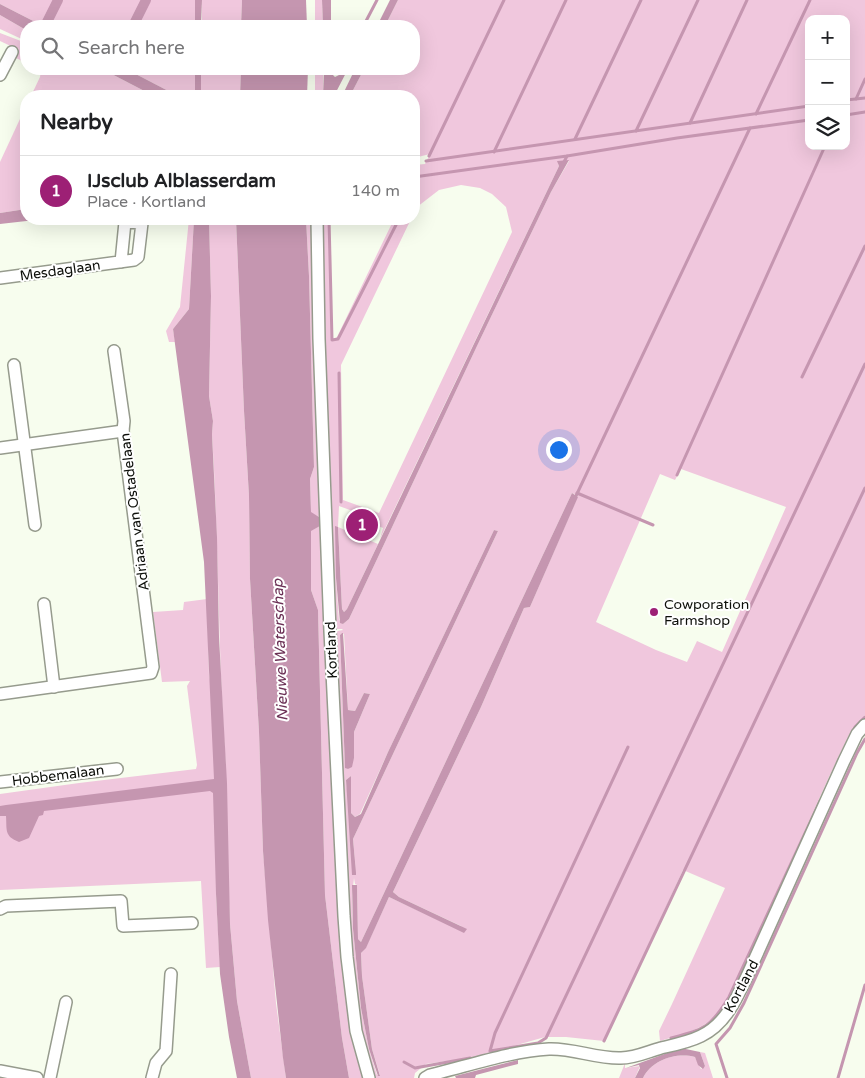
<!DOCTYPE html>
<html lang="en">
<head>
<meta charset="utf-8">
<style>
	:root { --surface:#fff; --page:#f2f2f2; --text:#202124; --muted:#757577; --line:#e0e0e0; --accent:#9d2075 }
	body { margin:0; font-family:"Varela Round",sans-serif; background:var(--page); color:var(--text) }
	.controls { position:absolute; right:15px; top:15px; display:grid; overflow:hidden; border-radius:10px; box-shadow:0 5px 20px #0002 }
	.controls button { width:45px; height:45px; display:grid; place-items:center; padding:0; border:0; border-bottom:1px solid var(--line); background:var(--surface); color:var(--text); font:25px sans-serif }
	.you { position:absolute; left:558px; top:449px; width:18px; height:18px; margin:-12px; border:4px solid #fff; border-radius:50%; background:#1a73e8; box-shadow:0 0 0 8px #1a73e833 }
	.badge { display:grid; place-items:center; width:32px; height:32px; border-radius:50%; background:var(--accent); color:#fff; font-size:16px; font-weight:700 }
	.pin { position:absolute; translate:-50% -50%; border:2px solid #fff; box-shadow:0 1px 5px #0006 }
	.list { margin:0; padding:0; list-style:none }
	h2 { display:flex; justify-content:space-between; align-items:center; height:65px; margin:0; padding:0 20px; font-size:21px }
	h2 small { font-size:16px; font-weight:400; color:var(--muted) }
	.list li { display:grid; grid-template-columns:32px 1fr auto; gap:15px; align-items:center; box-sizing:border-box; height:70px; padding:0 20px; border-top:1px solid var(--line) }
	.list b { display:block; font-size:19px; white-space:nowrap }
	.list p { margin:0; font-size:16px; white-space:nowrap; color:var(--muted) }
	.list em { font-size:16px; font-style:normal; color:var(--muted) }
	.icon { flex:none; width:28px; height:28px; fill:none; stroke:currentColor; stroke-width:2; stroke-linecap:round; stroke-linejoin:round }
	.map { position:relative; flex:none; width:865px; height:1078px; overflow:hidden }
	.search { position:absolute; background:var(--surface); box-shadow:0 5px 20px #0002; left:20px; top:20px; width:400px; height:55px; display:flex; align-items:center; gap:12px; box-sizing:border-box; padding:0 18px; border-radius:20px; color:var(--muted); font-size:19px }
	.panel { position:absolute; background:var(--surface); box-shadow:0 5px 20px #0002; left:20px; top:90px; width:400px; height:135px; border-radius:20px }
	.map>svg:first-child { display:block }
	.green { fill:#f0c7dd; fill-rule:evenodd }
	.water { fill:#c596b0 }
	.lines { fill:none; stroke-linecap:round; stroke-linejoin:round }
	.stream { stroke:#c596b0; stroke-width:3 }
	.canal { stroke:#c596b0; stroke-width:10 }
	.street-casing { stroke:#969b8d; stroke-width:14 }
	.street { stroke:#fff; stroke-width:11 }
	.poi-dot { fill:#9d2075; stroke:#fff; stroke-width:2 }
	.labels { text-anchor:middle; stroke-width:4; stroke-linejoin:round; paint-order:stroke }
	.street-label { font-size:14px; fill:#0d0f0a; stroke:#fff }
	.poi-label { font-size:14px; fill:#0d0f0a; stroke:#fff; text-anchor:start }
	.water-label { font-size:15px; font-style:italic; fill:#6b3055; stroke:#fff }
</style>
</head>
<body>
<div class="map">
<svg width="865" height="1078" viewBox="0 0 865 1078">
	<rect width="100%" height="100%" fill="#f7fdee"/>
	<g class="green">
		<path d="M0,0H195V26H43L0,4Z"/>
		<path d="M202,0H242L241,26H202Z"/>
		<path d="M315,0H322L323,26H315Z"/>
		<path d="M398,0H865V715L849,735L829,777L727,1004C706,1029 690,1032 660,1041L659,1031L672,1004L725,888L683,870L604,1041L566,1037H545L475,1057L426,1064L415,1073L414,1078H371L362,1041L351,966L332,632L343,630L342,629H333L320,219H329L331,341L337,337L394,219H411L341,365L343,500L379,513L512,232L506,207L492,194L480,188L461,185L439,190L417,207L414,214V179L416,175H414V165L425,164L430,154L414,158V96H350L364,69H414V26H385ZM809,19H846V146H809ZM569,161L551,192L477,346L349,619L343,624L339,620L336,578L338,527L342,609L344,612L347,609L378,544L338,527L339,506L380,521L378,526L383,528L380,539L559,166L558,163ZM681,469L786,507L722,652L697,641L687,662L656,650L596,622L660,474L675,480ZM572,493L578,496L530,607L524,608L481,707L393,892L399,897L461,926L464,932L389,897L366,947L361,953L362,976L372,1049L380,1075H377L369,1049L361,1008L353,929L352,895L354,878L355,884L357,885L358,939L361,942ZM494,530L498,531L353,839L356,873L346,780L351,776V813L355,817L360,814L388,752ZM342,633L344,634L348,710L355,711L364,693L370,694L354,732V758L348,769L345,767L340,635Z"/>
		<path d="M0,15L26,30V41L0,29Z"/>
		<path d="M0,33L26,43V63L14,57L17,49L0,41Z"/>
		<path d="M39,69H102L154,96H31L40,77L41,70Z"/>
		<path d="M126,69H195V96H178Z"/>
		<path d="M201,69H241L240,96H201Z"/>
		<rect x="315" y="69" width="8" height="27"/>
		<path d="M26,106V209L0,213V162Z"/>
		<path d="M189,219H194L189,309L173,329L175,342H169L166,331L180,307Z"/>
		<path d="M209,219H236L244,411L249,496L250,579L259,732L263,851L276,1003L286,1078H251L237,1001L230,924L228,879L216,894L220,967L206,968L201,881L0,890V794L79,783L196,769L197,765L187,686L190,681L162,682L153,612L183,610L184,602L207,599L209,675L226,769C218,657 219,546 212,434L213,421L209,396L211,296Z"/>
		<path d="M306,219H313L321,515L319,517L311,513L310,479L314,467L309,276Z"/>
		<path d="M320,526L323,551L343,969L346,996L363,1078H349L342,1038L325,895L318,610L311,590L310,531Z"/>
		<path d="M700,1052L705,1053L713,1078H643C652,1060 676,1052 695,1057L701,1069L705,1066Z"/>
		<path d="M625,1063V1068L640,1066L635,1078H619Z"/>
	</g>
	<g class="water">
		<path d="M195,0H202L201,26H195Z"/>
		<path d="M242,0H306L307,26H241Z"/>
		<path d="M322,0H331V26H323Z"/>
		<path d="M390,0H398L385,26H377Z"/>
		<path d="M0,4L43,26H26V30L0,15Z"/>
		<path d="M102,69H126L178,96H154Z"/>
		<rect x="195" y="69" width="6" height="27"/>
		<path d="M241,69H308L307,96H240Z"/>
		<path d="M324,69H332V74L335,77L339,75L342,69H348L334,96H323Z"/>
		<path d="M355,69H364L350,96H342Z"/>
		<path d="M569,160L551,192L477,346L349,619L343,624L340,623L336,578L335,526L338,527L342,609L344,612L347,609L559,166L557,161Z"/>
		<path d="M26,209V219H44L0,224V213Z"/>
		<path d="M194,219H209L211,296L209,396L213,421L212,434L217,537L219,637L227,783L230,924L237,1001L251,1078H237L229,1037L220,974L216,894L213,793L210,791L44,811L43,815L39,816L29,838L19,842C4,836 7,830 6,816H0V806L6,805L214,779L204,562L173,329L189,309Z"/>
		<path d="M236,219H306L309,276L314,467L310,479L311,512L319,517L320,526L311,531V590L318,610L325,895L342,1038L349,1078H286L283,1058L268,920L263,851L259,732L250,579L249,496L244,411Z"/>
		<path d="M572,493L578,497L530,607L524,608L481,707L393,892L399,897L467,929L464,933L389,897L366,948L361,953L362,976L372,1049L380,1076H378L369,1049L361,1008L353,929L352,885H357L358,939L361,942Z"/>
		<path d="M494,530L498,531L353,839L356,873V875H352L346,780L351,776V813L355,817L361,814L388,752Z"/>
		<path d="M342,633H343L348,710L355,711L364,693L370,694L354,732V758L352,767L348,769L345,768L340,635Z"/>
		<path d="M681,1048L700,1052L705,1066L703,1069L698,1065L695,1057C676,1052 652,1060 643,1078H635L640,1068L639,1065L626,1068Z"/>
		<path d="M518,1060V1064L476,1075L475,1078H456L455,1076Z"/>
	</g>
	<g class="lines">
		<g class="stream">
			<path d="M365,23L377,0"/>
			<path d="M856,99L865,79"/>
			<path d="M846,100L865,98"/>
			<path d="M756,114L810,0"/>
			<path d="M846,115L865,112"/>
			<path d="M690,123L747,0"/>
			<path d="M636,131L698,0"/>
			<path d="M575,139L641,0"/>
			<path d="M494,152L566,0"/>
			<path d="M429,156L504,0"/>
			<path d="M426,161L809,106"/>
			<path d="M563,164L567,156"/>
			<path d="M414,177L567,156L677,138L809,120"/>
			<path d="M414,188L415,177"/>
			<path d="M329,219L332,340L338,339L399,219"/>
			<path d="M339,373L341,502"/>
			<path d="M802,377L865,246"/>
			<path d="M677,475L825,146"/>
			<path d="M577,493L653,525"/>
			<path d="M575,498L750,128"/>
			<path d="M853,732L855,727L865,717"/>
			<path d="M628,747L495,1033L490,1051L538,1043L546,1038L865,364"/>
			<path d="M671,1038C705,1029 710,1028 729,997L820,801"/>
			<path d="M604,1041L865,488"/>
			<path d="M404,1062L415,1068L470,1058"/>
			<path d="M727,1078L716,1044L730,1028L744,1003L857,753L865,739"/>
			<path d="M838,1078L865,985"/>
		</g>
		<g class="canal">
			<path d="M45,26L58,0"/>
			<path d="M133,26L146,0"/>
		</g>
		<defs>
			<g id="street">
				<path d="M0,75L12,52"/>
				<path d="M317,219L319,339L330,631L344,916L347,957L356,1031L369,1078"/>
				<path d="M0,278L134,260L138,257L142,223L125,222L121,262"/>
				<path d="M14,365L35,525"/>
				<path d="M0,448L123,431"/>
				<path d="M44,604L54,687"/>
				<path d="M0,694L151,673L153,667L123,431L124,421L114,351"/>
				<path d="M0,782L117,769"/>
				<path d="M0,909L6,906L121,901L123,926L192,923"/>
				<path d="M0,1071L37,1078"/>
				<path d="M50,1078L66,1002"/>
				<path d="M152,1078L156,1063L166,1051L171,974"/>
				<path d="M425,1078L430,1075C468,1066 511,1051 549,1049C573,1048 597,1059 621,1058C635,1058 647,1052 661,1048C674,1045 689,1042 701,1036C726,1024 737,998 748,974L844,761L857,734L865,725"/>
			</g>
		</defs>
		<use href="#street" class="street-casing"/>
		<use href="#street" class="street"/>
	</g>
	<circle class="poi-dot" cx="654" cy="612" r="5"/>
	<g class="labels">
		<g class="street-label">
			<text transform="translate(60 270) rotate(-8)" y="5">Mesdaglaan</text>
			<text transform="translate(134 512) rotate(-97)" y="5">Adriaan van Ostadelaan</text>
			<text transform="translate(331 650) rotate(-92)" y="5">Kortland</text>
			<text transform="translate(58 775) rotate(-7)" y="5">Hobbemalaan</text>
			<text transform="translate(741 986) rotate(-62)" y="5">Kortland</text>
		</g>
		<g class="poi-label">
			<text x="664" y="609">Cowporation<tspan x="664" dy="16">Farmshop</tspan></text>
		</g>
		<g class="water-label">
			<text transform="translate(280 650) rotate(-92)" y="5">Nieuwe Waterschap</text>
		</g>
	</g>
</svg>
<div class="controls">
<button>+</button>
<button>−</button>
<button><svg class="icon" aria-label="layers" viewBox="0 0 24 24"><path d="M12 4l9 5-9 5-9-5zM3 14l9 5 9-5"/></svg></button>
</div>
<div class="you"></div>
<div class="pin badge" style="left:362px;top:525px">1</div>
<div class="search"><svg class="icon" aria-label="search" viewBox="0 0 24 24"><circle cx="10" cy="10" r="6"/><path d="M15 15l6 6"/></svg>Search here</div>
<section class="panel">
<h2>Nearby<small></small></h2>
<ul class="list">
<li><span class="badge">1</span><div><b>IJsclub Alblasserdam</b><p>Place · Kortland</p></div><em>140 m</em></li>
</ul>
</section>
</div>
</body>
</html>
